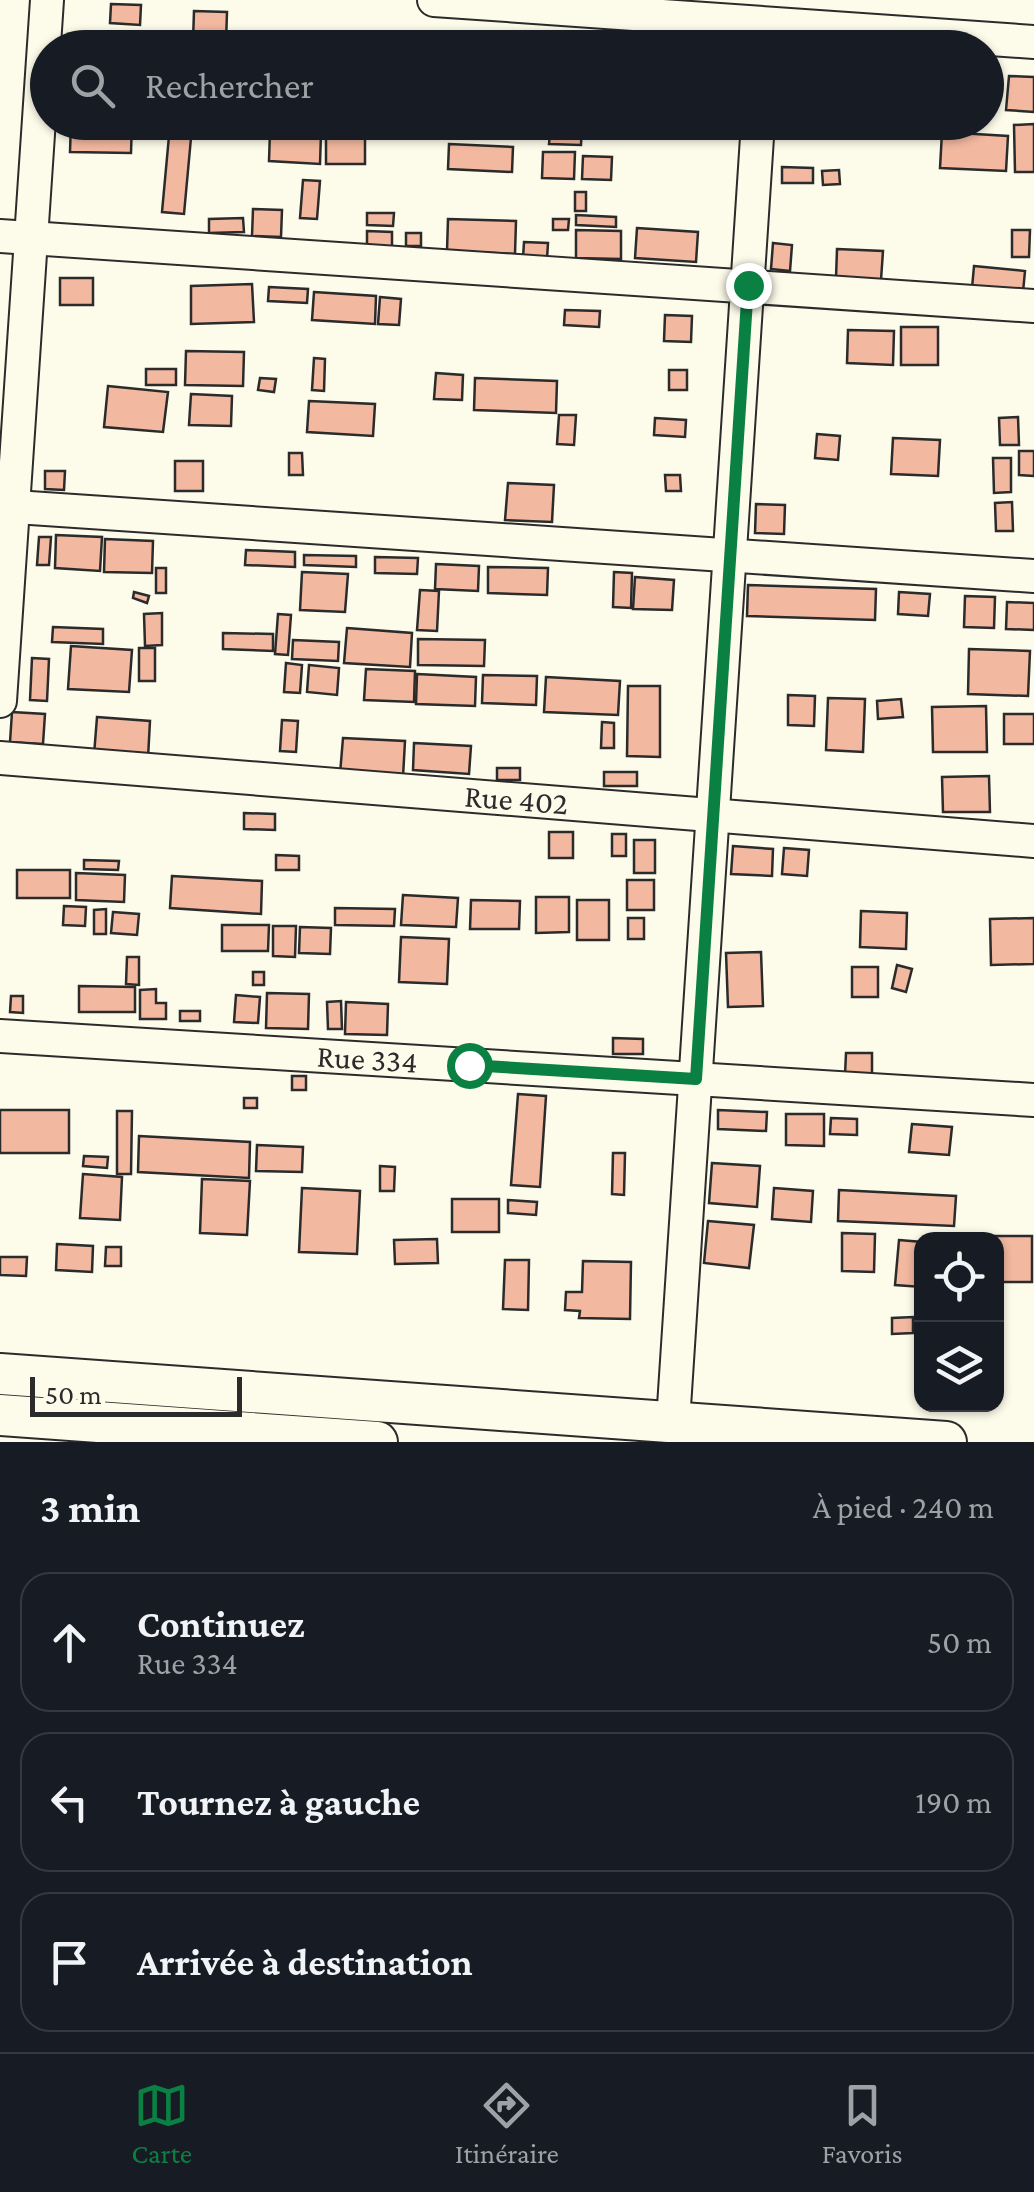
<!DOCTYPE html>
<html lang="fr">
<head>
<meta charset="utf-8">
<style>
	:root { --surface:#171b24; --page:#20242c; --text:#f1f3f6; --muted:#9ea1a6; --line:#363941; --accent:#0b8043 }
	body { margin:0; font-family:"Crimson Pro",serif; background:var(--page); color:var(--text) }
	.controls { position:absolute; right:30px; bottom:30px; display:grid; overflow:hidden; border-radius:20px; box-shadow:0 2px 8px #0004 }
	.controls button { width:90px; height:90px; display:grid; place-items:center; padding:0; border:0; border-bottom:2px solid var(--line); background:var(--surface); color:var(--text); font:50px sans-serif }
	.scale { position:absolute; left:30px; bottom:25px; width:212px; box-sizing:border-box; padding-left:10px; border:5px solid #2b2b2b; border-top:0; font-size:28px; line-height:35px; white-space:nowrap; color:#2b2b2b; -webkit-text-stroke:8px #fdfbea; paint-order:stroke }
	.stop { position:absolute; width:30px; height:30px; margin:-22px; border:8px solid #0b8043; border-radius:50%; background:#fff }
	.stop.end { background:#0b8043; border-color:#fff; box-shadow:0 2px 10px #0008 }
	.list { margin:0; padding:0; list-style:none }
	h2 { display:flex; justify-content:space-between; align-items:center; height:130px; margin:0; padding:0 40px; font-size:42px }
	h2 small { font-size:32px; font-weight:400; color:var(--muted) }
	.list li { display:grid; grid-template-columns:65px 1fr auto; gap:30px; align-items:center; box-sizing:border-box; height:140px; margin:0 20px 20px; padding:0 20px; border:2px solid var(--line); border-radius:30px }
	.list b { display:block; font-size:38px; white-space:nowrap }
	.list p { margin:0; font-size:32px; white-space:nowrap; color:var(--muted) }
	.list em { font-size:32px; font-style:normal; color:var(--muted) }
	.icon { flex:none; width:55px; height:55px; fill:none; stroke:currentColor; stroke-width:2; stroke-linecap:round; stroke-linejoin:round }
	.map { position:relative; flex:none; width:1034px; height:1442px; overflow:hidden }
	.search { position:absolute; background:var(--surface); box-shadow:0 2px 8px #0004; left:30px; right:30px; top:30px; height:110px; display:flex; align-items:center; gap:25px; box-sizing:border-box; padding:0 35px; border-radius:55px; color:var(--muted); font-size:38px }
	.sheet { height:610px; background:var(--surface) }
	nav { display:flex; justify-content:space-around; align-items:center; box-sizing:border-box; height:140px; border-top:2px solid var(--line); background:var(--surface); font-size:28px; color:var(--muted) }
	nav a { display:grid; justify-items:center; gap:5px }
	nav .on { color:var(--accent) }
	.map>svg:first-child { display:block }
	.building { fill:#f2b8a0; stroke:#2b2b2b; stroke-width:2.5 }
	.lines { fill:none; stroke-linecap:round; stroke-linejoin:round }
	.minor-casing { stroke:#2b2b2b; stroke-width:36 }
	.major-casing { stroke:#2b2b2b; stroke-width:44 }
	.minor { stroke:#fdfbea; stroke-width:32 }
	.major { stroke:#fdfbea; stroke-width:40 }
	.route { stroke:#0b8043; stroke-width:12 }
	.labels { text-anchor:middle; stroke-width:8; stroke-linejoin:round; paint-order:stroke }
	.street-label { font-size:32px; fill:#2b2b2b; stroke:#fdfbea }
</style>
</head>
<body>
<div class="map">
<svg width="1034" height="1442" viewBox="0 0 1034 1442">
	<rect width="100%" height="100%" fill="#fdfbea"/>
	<g class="building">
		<path d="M111,4L141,5L140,25L110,23Z"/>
		<path d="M194,11L227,12L226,43L193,41Z"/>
		<path d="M1009,76L1034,77V112L1006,110Z"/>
		<path d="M71,122H132L131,153L70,152Z"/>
		<path d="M551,122H582L581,145L549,144Z"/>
		<path d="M912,122H930V132L912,131Z"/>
		<path d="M1034,124V172H1015L1014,125Z"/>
		<path d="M170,125L192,127L184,214L162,212Z"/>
		<path d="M270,131L321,133L320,164L269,161Z"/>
		<path d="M942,132L1008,136L1006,171L940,168Z"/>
		<rect x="326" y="136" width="39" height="28"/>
		<path d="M449,144L513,147L512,172L448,169Z"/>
		<path d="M543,152H575L574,179L542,178Z"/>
		<path d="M583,156L612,157L611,180L582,179Z"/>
		<path d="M782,167L813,168V183H782Z"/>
		<path d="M839,170L840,184L823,185L822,171Z"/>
		<path d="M303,180L320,181L317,219L300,218Z"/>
		<rect x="575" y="192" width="11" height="19"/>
		<path d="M253,209L282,210L281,237L252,236Z"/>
		<path d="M367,213H394L393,226L367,225Z"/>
		<path d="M576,215L616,217V227L576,225Z"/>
		<path d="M243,218L244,232L209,233V219Z"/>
		<path d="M448,219L516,221L515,254L447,251Z"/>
		<path d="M553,219H569L568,230H553Z"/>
		<path d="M637,228L698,232L696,262L635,258Z"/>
		<path d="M576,230L621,231V259L576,258Z"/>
		<path d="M1012,230H1030L1029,257H1012Z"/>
		<path d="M367,231L392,232V247L367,246Z"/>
		<rect x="406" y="233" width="15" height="13"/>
		<path d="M524,242L548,243L547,259L523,258Z"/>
		<path d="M773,243L792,245L790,271L771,269Z"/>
		<path d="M837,249L883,251L881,280L836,278Z"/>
		<path d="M974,266L1025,271L1023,292L972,288Z"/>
		<rect x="60" y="278" width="33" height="27"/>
		<path d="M252,284L254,322L191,324V286Z"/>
		<path d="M269,287L308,289L307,303L268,301Z"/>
		<path d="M314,292L376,296L375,324L312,320Z"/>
		<path d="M380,297L401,299L399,325L378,324Z"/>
		<path d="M565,310L600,311L599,327L564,325Z"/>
		<path d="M665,315L692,316L691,342L664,341Z"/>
		<rect x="901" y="327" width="37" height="38"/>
		<path d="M848,330L894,331L893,365L847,363Z"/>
		<path d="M186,351L244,352L243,386L185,385Z"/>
		<path d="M314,358L325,359L324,391L312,390Z"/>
		<rect x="146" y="369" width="30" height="16"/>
		<rect x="669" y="370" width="18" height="20"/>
		<path d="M436,373L463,375L462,400L434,399Z"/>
		<path d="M260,378L276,379L274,392L258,390Z"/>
		<path d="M475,378L557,381L556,413L474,410Z"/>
		<path d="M108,386L168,392L163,432L104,427Z"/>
		<path d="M191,394L232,396L231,426L189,425Z"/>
		<path d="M309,401L375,404L373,436L307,432Z"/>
		<path d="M559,415H576L574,445L557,444Z"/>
		<path d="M1018,417L1019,445H1000L999,418Z"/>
		<path d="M655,418L686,420L685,437L654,435Z"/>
		<path d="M817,434L840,436L838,460L815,458Z"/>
		<path d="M893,438L940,440L938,476L891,474Z"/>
		<path d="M1019,451H1034V476L1019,475Z"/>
		<path d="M289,453H302L303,475H289Z"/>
		<path d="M993,458H1011V492L994,493Z"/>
		<rect x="175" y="461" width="28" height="30"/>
		<path d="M45,471H65L64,490L45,489Z"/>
		<path d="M665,475H680L681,491H666Z"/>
		<path d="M508,483L554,485L552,522L505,520Z"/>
		<path d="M1012,502L1013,531H996L995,503Z"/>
		<path d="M756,504L785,505L784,534L755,533Z"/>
		<path d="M56,535L102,537L100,571L55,568Z"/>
		<path d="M39,537H51L49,565H37Z"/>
		<path d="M105,539L153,541L152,573L104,572Z"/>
		<path d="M246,550L295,552V567L245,565Z"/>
		<path d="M304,555L356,556V567L304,565Z"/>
		<path d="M375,557L418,558L417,574L375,573Z"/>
		<path d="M436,564L479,566L478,591L435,589Z"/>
		<path d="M488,567L548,568L547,595L488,593Z"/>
		<rect x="156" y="568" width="10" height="25"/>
		<path d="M302,572L348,574L345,612L300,610Z"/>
		<path d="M614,572L632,573L631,608L613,607Z"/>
		<path d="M635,577L674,580L672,610L633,609Z"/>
		<path d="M748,585L876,589L875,620L747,616Z"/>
		<path d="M420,590L439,591L437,631L417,630Z"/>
		<path d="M134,592L149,596L147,603L133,598Z"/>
		<path d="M899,592L930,594L928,616L898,614Z"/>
		<path d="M965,596L995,597L994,628L964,627Z"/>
		<path d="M1007,602L1034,603V630L1006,629Z"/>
		<path d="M162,613V645L145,646L144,614Z"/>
		<path d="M278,614L291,615L288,655L275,654Z"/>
		<path d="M53,627L103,629V644L52,642Z"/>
		<path d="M347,628L412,633L410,667L344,663Z"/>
		<path d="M223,633L273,634V651L223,649Z"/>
		<path d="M418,639L485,640L484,666L418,665Z"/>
		<path d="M293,640L339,642L338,661L292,659Z"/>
		<path d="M71,646L132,650L129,692L68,689Z"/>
		<rect x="139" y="648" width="16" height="33"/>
		<path d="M969,649L1030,651L1028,696L968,694Z"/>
		<path d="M32,658L49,659L47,701L30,700Z"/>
		<path d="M286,663L302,665L300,693L284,692Z"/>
		<path d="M309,665L339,668L337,695L307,692Z"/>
		<path d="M366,669L415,671L414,702L364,700Z"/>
		<path d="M417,674L476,677L475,706L416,704Z"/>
		<path d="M483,675L537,676L536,705L482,703Z"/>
		<path d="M546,677L620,681L618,715L544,712Z"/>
		<path d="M628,686H660V757L627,756Z"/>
		<path d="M788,695L815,696L814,726L788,725Z"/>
		<path d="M828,698L865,699L863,752L826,750Z"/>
		<path d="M901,699L903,717L878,719L877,701Z"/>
		<path d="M986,706L987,752H933L932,707Z"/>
		<path d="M12,712L45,714L43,744L10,742Z"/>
		<rect x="1004" y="714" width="30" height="30"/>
		<path d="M97,717L150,721L148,758L94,755Z"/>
		<path d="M282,720L298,721L296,752L280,751Z"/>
		<path d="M602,722L614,723V748H601Z"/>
		<path d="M343,738L405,741L403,777L340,774Z"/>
		<path d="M414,743L471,746L469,774L413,770Z"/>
		<rect x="497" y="768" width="23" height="12"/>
		<rect x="604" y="772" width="33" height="14"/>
		<path d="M989,776L990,812H943L942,777Z"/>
		<path d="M244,813L275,814V830L244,829Z"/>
		<rect x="549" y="832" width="24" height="26"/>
		<rect x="612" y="834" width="14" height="22"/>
		<rect x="634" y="840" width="21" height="33"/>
		<path d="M733,846L773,849L772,876L731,874Z"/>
		<path d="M784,848L809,850L807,876L782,874Z"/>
		<path d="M276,855L299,856V870H276Z"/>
		<path d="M84,860L119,861L118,870L84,869Z"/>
		<rect x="17" y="870" width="53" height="28"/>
		<path d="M76,873L125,875L124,902L76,900Z"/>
		<path d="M172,876L262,881L261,914L170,908Z"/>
		<rect x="627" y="880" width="27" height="30"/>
		<path d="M403,895L458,898L456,927L401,925Z"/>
		<path d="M536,897H569V932L536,933Z"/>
		<path d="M471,900L520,901L519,929H470Z"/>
		<rect x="577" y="900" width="32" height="40"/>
		<path d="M64,906L86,907L85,926L63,925Z"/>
		<path d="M335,908L395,909L394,926L335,925Z"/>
		<path d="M106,909V934H94V910Z"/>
		<path d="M861,911L907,913L906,949L860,947Z"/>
		<path d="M113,912L139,914L137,935L111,933Z"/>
		<rect x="628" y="918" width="16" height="21"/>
		<path d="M1034,918V964L991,965L990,919Z"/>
		<path d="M222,925H269L268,951H222Z"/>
		<path d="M273,926H296L295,957L273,956Z"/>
		<path d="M300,927L331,928L330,954L299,953Z"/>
		<path d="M401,937L449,939L447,984L399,982Z"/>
		<path d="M761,952L763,1006L728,1007L726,953Z"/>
		<path d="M127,957H139V985L126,984Z"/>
		<path d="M897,965L912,969L906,992L892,988Z"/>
		<rect x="852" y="967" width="26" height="30"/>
		<rect x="253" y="972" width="11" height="13"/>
		<path d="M79,986L135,987V1012H79Z"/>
		<path d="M156,989V1003H166V1019H140V990Z"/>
		<path d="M267,993L309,994L308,1029L266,1028Z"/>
		<path d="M236,995L260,997L258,1023L234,1022Z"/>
		<path d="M11,996H23V1013L10,1012Z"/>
		<path d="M341,1001L342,1029H328L327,1002Z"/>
		<path d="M346,1002L388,1004L387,1035L345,1034Z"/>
		<rect x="180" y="1011" width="20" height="10"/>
		<path d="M613,1038L643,1039V1054H613Z"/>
		<path d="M846,1053H872V1075H845Z"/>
		<rect x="292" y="1076" width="14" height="14"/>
		<path d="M518,1094L546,1096L540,1187L511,1185Z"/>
		<rect x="244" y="1098" width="13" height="10"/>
		<rect x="0" y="1110" width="69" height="43"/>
		<path d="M718,1110L767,1112L766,1131L718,1129Z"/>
		<path d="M117,1111H132L131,1174H117Z"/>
		<path d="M786,1114H824V1146L786,1145Z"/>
		<path d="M831,1118L857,1119V1135L830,1134Z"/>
		<path d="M912,1124L952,1127L949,1155L909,1152Z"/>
		<path d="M139,1136L250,1142L249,1178L138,1172Z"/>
		<path d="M257,1145L303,1147L302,1172L256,1171Z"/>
		<path d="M613,1153H625L624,1195L612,1194Z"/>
		<path d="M84,1156L108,1157L107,1168L83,1166Z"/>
		<path d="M712,1163L760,1166L757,1207L709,1203Z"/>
		<path d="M380,1166L395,1167L394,1191H380Z"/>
		<path d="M83,1174L122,1177L120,1220L80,1218Z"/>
		<path d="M202,1179L250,1181L247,1235L200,1233Z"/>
		<path d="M302,1188L360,1191L357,1254L299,1252Z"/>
		<path d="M774,1188L813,1191L811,1222L772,1219Z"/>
		<path d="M839,1190L956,1196L954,1226L838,1221Z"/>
		<rect x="452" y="1199" width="47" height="33"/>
		<path d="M508,1200L537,1202L536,1215L508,1213Z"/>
		<path d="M708,1221L754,1225L749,1268L704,1263Z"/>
		<path d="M842,1233L875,1234L874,1272L842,1271Z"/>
		<path d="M994,1236H1032V1282H996Z"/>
		<path d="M437,1239L438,1263L395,1264L394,1240Z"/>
		<path d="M899,1240L922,1242V1287L895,1285Z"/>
		<path d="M57,1244L93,1246L92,1272L56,1270Z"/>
		<path d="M106,1247H121V1266H105Z"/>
		<path d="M0,1257H27L26,1276L0,1275Z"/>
		<path d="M505,1260H529L528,1310L503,1309Z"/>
		<path d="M583,1261L631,1262L630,1319L579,1318L580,1311L565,1310L566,1292H582Z"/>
		<path d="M913,1317V1333L892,1334V1318Z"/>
	</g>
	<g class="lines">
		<defs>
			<g id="minor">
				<path d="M434,0L1034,42"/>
				<path d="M0,236L1034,306"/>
				<path d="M0,506L1034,576"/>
				<path d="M0,701L47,0"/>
				<path id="s1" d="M0,758L1034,841"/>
				<path id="s2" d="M0,1036L1034,1100"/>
				<path d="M673,1422L758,122"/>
			</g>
			<g id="major">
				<path d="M0,1374L946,1442"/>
				<path d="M0,1415L377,1442"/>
			</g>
		</defs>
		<use href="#minor" class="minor-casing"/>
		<use href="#major" class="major-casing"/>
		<use href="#minor" class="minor"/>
		<use href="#major" class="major"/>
	</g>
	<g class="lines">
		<path class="route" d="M469,1065L696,1079L748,285"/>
	</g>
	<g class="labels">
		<g class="street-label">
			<text dy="11" stroke="none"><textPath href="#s1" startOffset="518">Rue 402</textPath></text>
			<text dy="11" stroke="none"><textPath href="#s2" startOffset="368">Rue 334</textPath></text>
		</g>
	</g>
</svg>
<div class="controls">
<button><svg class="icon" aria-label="locate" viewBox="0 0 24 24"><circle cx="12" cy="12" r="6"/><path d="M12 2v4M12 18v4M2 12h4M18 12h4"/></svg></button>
<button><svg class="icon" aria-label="layers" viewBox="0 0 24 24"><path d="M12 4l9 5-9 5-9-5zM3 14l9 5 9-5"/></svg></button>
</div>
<div class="scale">50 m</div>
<div class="stop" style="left:469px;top:1065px"></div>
<div class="stop end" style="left:748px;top:285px"></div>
<div class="search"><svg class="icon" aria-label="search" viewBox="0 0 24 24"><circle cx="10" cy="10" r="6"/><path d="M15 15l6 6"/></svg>Rechercher</div>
</div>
<section class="sheet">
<h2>3 min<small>À pied · 240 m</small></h2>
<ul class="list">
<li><svg class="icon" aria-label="ahead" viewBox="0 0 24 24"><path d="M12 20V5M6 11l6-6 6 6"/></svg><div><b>Continuez</b><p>Rue 334</p></div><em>50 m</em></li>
<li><svg class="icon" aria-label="left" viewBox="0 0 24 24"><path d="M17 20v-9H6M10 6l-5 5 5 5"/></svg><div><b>Tournez à gauche</b></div><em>190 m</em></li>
<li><svg class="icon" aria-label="arrive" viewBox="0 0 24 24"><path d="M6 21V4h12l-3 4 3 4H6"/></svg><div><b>Arrivée à destination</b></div></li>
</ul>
</section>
<nav>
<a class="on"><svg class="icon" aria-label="map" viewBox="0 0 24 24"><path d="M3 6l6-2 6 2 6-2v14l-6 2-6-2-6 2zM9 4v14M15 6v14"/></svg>Carte</a>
<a><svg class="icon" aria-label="directions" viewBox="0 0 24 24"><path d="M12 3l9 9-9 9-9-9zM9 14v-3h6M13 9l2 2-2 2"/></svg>Itinéraire</a>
<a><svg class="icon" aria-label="saved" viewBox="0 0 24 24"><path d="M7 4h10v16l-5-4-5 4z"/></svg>Favoris</a>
</nav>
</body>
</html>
